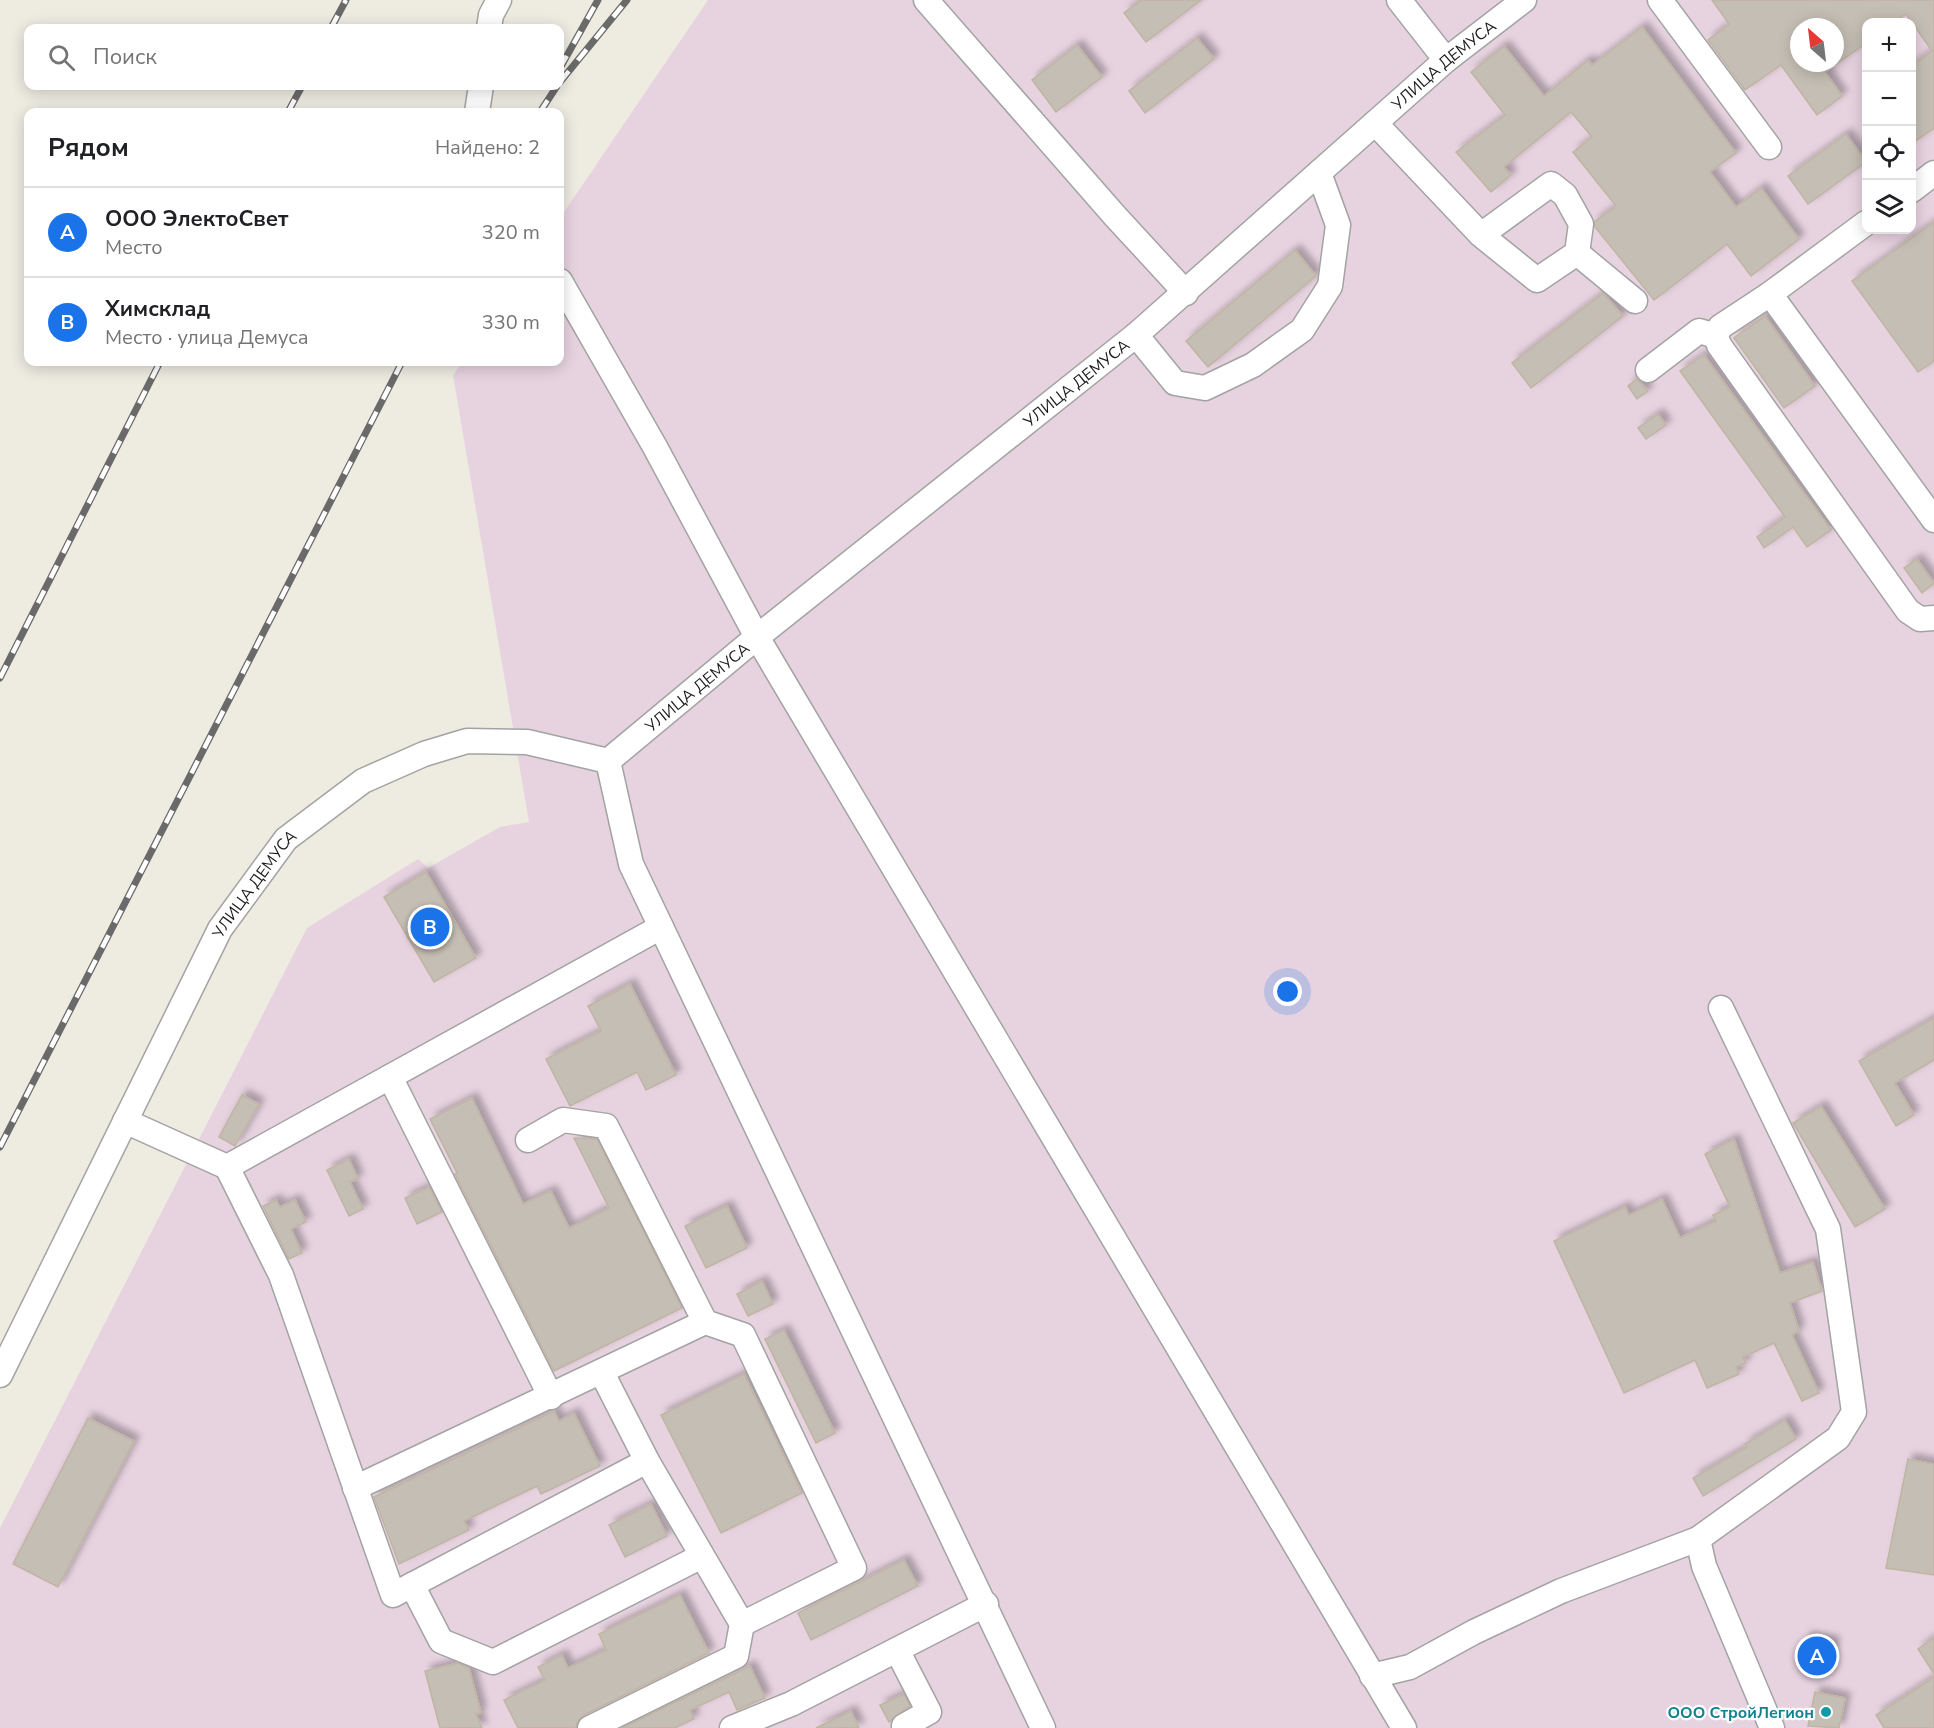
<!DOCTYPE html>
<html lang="ru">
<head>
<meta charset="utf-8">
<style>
	:root { --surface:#fff; --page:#f2f2f2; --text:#202124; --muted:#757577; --line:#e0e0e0; --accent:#1a73e8 }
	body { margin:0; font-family:"Nunito Sans",sans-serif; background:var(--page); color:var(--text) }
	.controls { position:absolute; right:18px; top:18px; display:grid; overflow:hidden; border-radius:12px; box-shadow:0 3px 15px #0003 }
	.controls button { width:54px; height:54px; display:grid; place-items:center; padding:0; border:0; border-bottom:2px solid var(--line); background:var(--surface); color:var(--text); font:30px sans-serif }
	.compass { position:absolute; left:1790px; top:18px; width:54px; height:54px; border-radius:50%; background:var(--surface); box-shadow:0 3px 15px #0003; rotate:332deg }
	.you { position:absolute; left:1288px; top:992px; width:21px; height:21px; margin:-15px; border:4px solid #fff; border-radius:50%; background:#1a73e8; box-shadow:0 0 0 9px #1a73e833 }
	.badge { display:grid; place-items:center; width:39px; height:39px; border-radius:50%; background:var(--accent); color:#fff; font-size:20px; font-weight:700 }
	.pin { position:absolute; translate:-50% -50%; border:3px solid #fff; box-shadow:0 2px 6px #0006 }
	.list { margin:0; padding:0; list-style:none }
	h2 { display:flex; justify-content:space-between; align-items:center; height:78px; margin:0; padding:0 24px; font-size:26px }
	h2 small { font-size:20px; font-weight:400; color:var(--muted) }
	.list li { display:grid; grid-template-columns:39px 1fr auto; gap:18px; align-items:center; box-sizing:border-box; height:90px; padding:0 24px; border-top:2px solid var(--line) }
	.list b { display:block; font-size:22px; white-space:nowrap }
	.list p { margin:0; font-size:20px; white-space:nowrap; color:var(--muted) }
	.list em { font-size:20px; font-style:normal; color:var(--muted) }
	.icon { flex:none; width:33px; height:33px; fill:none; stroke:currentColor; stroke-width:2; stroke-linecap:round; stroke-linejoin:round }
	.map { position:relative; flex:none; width:1934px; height:1728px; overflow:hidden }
	.search { position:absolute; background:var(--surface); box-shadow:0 3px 15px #0003; left:24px; top:24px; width:540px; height:66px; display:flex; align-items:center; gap:15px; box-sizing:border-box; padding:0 21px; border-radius:12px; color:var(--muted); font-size:22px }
	.panel { position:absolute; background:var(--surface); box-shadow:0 3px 15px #0003; left:24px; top:108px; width:540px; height:258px; border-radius:12px }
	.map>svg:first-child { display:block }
	.industrial { fill:#e7d3e0; fill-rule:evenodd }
	.building { fill:#c5beb4; stroke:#c0b4a3; stroke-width:1.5; fill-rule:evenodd; filter:url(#shadow) }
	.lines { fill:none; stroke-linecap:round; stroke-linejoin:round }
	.minor-casing { stroke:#a3a3a3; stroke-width:27 }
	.minor { stroke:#fff; stroke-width:24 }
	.rail-casing { stroke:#6a6a6a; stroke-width:7 }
	.rail { stroke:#fff; stroke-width:4.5; stroke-dasharray:14; stroke-linecap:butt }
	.culture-dot { fill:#0f9aa8; stroke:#fff; stroke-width:2 }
	.labels { text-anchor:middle; stroke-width:4.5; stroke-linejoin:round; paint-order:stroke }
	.street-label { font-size:16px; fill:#1c1c1c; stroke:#fff }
	.culture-label { font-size:16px; font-weight:bold; fill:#0d838f; stroke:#fff; text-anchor:end }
</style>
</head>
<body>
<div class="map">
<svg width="1934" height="1728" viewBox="0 0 1934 1728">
	<defs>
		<filter id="shadow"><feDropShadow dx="5.5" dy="-5.5" stdDeviation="3" flood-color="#0004"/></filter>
	</defs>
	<rect width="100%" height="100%" fill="#eeebe1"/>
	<path class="industrial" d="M708,0H1934V1728H0V1528L307,928L418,859L428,868L500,827L529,822L453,375L462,362H560V218ZM1866,22H1912V230H1866ZM1799,27H1835V63H1799Z"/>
	<g class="building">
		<path d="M1141,0H1201L1146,42L1124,13Z"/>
		<path d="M1712,0H1934V128L1911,144V66L1932,51L1906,14L1894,22H1866V43L1825,72L1842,96L1817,115L1781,65L1745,90L1708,40L1729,24ZM1799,27H1835V63H1799Z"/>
		<path d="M1642,27L1736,153L1710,172L1736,207L1761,188L1799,239L1751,276L1727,244L1654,300L1595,227L1594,222L1616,206L1573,152L1592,137L1571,112L1504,167L1511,175L1491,192L1456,152L1505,115L1471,72L1504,46L1544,96L1588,60L1592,65Z"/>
		<path d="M1197,38L1214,59L1145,113L1129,91Z"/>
		<path d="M1077,45L1102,77L1056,112L1032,80Z"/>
		<path d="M1846,134L1866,162L1808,204L1788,176Z"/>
		<path d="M1934,222V361L1918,372L1852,281Z"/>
		<path d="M1295,250L1316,276L1208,367L1186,341Z"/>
		<path d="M1603,293L1623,316L1531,388L1512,363Z"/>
		<path d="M1765,316L1815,386L1784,408L1734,338Z"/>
		<path d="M1704,355L1831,530L1807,547L1793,527L1764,548L1757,537L1785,517L1680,371Z"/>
		<path d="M1637,379L1648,391L1637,399L1628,386Z"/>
		<path d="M1658,414L1666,425L1646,439L1638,428Z"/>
		<path d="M1917,559L1934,583L1922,593L1904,568Z"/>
		<path d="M426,872L476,958L434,982L384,897Z"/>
		<path d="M630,984L676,1075L646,1090L637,1072L570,1106L546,1059L601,1031L588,1006Z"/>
		<path d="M1934,1018V1060L1895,1083L1914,1115L1896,1126L1859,1061Z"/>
		<path d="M242,1095L259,1104L235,1146L219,1137Z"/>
		<path d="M472,1098L523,1204L551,1191L569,1228L609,1208L574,1138L597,1139L682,1308L554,1371L455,1174L457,1173L430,1119Z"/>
		<path d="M1821,1106L1885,1209L1855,1227L1793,1123Z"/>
		<path d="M1734,1139L1780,1273L1813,1262L1822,1291L1790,1303L1799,1331L1792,1335L1819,1393L1802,1401L1774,1343L1743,1357L1746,1363L1736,1367L1739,1374L1707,1388L1695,1360L1624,1393L1554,1241L1625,1207L1629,1215L1662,1199L1680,1238L1716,1221L1713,1215L1730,1207L1705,1154Z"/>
		<path d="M349,1159L358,1179L350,1182L363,1209L349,1216L327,1170Z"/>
		<path d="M429,1187L442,1212L417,1224L405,1198Z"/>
		<path d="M276,1200L280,1207L295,1200L306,1222L291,1229L302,1253L289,1259L263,1206Z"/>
		<path d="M727,1206L747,1248L706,1268L685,1226Z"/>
		<path d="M762,1281L773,1304L748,1316L737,1294Z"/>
		<path d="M784,1330L835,1433L816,1443L765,1339Z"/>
		<path d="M744,1374L802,1493L721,1533L661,1415Z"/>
		<path d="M554,1411L559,1421L574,1413L600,1466L541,1494L537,1486L464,1521L469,1530L399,1564L374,1497Z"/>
		<path d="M88,1418L134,1441L58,1587L13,1564Z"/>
		<path d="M1785,1420L1796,1439L1703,1496L1693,1478L1747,1447L1745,1444Z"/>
		<path d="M1908,1459L1934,1464V1575L1886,1568Z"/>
		<path d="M651,1504L667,1536L625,1557L609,1525Z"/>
		<path d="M904,1560L918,1586L811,1640L798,1613Z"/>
		<path d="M680,1595L709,1653L584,1715L578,1721L576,1728H518L504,1700L545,1680L538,1667L562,1655L568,1668L606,1650L599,1634Z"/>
		<path d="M1806,1637L1834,1642L1828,1674L1800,1669Z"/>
		<path d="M1934,1638V1674L1918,1649Z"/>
		<path d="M458,1663L469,1668L481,1713L476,1714L482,1728H440L425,1671Z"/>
		<path d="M750,1666L765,1698L737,1710L729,1692L690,1710L694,1719L675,1728H622Z"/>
		<path d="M1934,1677V1728H1884L1876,1715Z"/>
		<path d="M1815,1692L1845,1698L1839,1728L1808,1726Z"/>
		<path d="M904,1694L910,1706L889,1722L880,1705Z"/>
		<path d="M851,1711L859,1728H816Z"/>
	</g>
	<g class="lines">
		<defs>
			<g id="minor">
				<path d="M926,0L1115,216L1186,293"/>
				<path d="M1399,0L1446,60"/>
				<path d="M1660,0L1769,147"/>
				<path d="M489,28L491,15L499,0"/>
				<path d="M477,112L481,86"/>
				<path d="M1375,123L1481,235L1551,184L1565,195L1581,224L1577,253L1537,280L1481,235"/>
				<path d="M1912,190L1934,173"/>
				<path d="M1866,223L1770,294L1934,520"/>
				<path d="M1577,253L1635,301"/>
				<path d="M560,281L655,447L757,637L1404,1728"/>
				<path d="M1770,294L1720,327L1716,336L1719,345L1908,611L1920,619L1934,618"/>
				<path d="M1136,335L1175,383L1205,388L1253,365L1302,330L1330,286L1338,225L1319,173"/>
				<path d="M1648,370L1699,331L1716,336"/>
				<path d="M608,761L631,864L1043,1728"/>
				<path d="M390,1077L551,1397"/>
				<path d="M125,1121L227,1167L661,927"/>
				<path d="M528,1140L563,1120L606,1126L705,1322L743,1335L854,1568L742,1624L647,1461L602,1373"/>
				<path d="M227,1167L281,1275L393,1595L647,1461"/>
				<path id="s1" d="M0,1375L220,929L286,839L363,781L424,754L467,741L527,742L608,761L757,637L1136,335L1446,60L1524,0"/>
				<path d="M355,1488L705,1322"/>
				<path d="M1698,1539L1704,1566L1772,1728"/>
				<path d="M412,1585L441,1641L493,1662L702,1556"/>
				<path d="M897,1650L929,1712L904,1726L905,1728"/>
				<path d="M1372,1676L1410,1667L1474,1632L1561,1591L1698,1539L1838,1438L1854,1412L1828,1229L1721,1008"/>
				<path d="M590,1728L736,1656L742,1624"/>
				<path d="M732,1728L791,1704L986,1604"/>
			</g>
		</defs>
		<use href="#minor" class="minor-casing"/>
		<use href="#minor" class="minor"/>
		<defs>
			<g id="rail">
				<path d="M331,28L346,0"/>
				<path d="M560,68L598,0"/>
				<path d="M560,82L627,0"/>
				<path d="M288,112L302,86"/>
				<path d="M540,112L557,86"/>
				<path d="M0,678L160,362"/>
				<path d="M0,1147L402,362"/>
			</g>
		</defs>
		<use href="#rail" class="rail-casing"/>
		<use href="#rail" class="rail"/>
	</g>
	<circle class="culture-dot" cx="1826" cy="1712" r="6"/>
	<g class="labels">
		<g class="street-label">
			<text dy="6" stroke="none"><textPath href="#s1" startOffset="2048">УЛИЦА ДЕМУСА</textPath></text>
			<text dy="6" stroke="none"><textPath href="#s1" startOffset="1562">УЛИЦА ДЕМУСА</textPath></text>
			<text dy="6" stroke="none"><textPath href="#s1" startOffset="1076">УЛИЦА ДЕМУСА</textPath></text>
			<text dy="6" stroke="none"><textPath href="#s1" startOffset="554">УЛИЦА ДЕМУСА</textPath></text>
		</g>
		<g class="culture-label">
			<text x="1814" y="1718">ООО СтройЛегион</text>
		</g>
	</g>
</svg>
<div class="controls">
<button>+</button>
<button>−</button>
<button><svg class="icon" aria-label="locate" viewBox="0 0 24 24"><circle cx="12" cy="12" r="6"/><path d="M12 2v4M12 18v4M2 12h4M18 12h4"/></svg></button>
<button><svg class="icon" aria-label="layers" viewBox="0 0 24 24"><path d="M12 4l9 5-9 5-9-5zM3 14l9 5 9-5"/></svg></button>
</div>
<svg class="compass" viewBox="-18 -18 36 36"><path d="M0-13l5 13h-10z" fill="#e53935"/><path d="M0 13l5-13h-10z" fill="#757577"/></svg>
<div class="you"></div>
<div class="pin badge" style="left:1817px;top:1656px">A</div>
<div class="pin badge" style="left:430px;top:927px">B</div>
<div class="search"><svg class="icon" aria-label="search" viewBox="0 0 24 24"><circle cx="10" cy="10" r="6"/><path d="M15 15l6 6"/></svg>Поиск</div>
<section class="panel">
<h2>Рядом<small>Найдено: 2</small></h2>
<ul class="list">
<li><span class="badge">A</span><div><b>ООО ЭлектоСвет</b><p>Место</p></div><em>320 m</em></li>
<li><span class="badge">B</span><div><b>Химсклад</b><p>Место · улица Демуса</p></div><em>330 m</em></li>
</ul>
</section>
</div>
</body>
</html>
